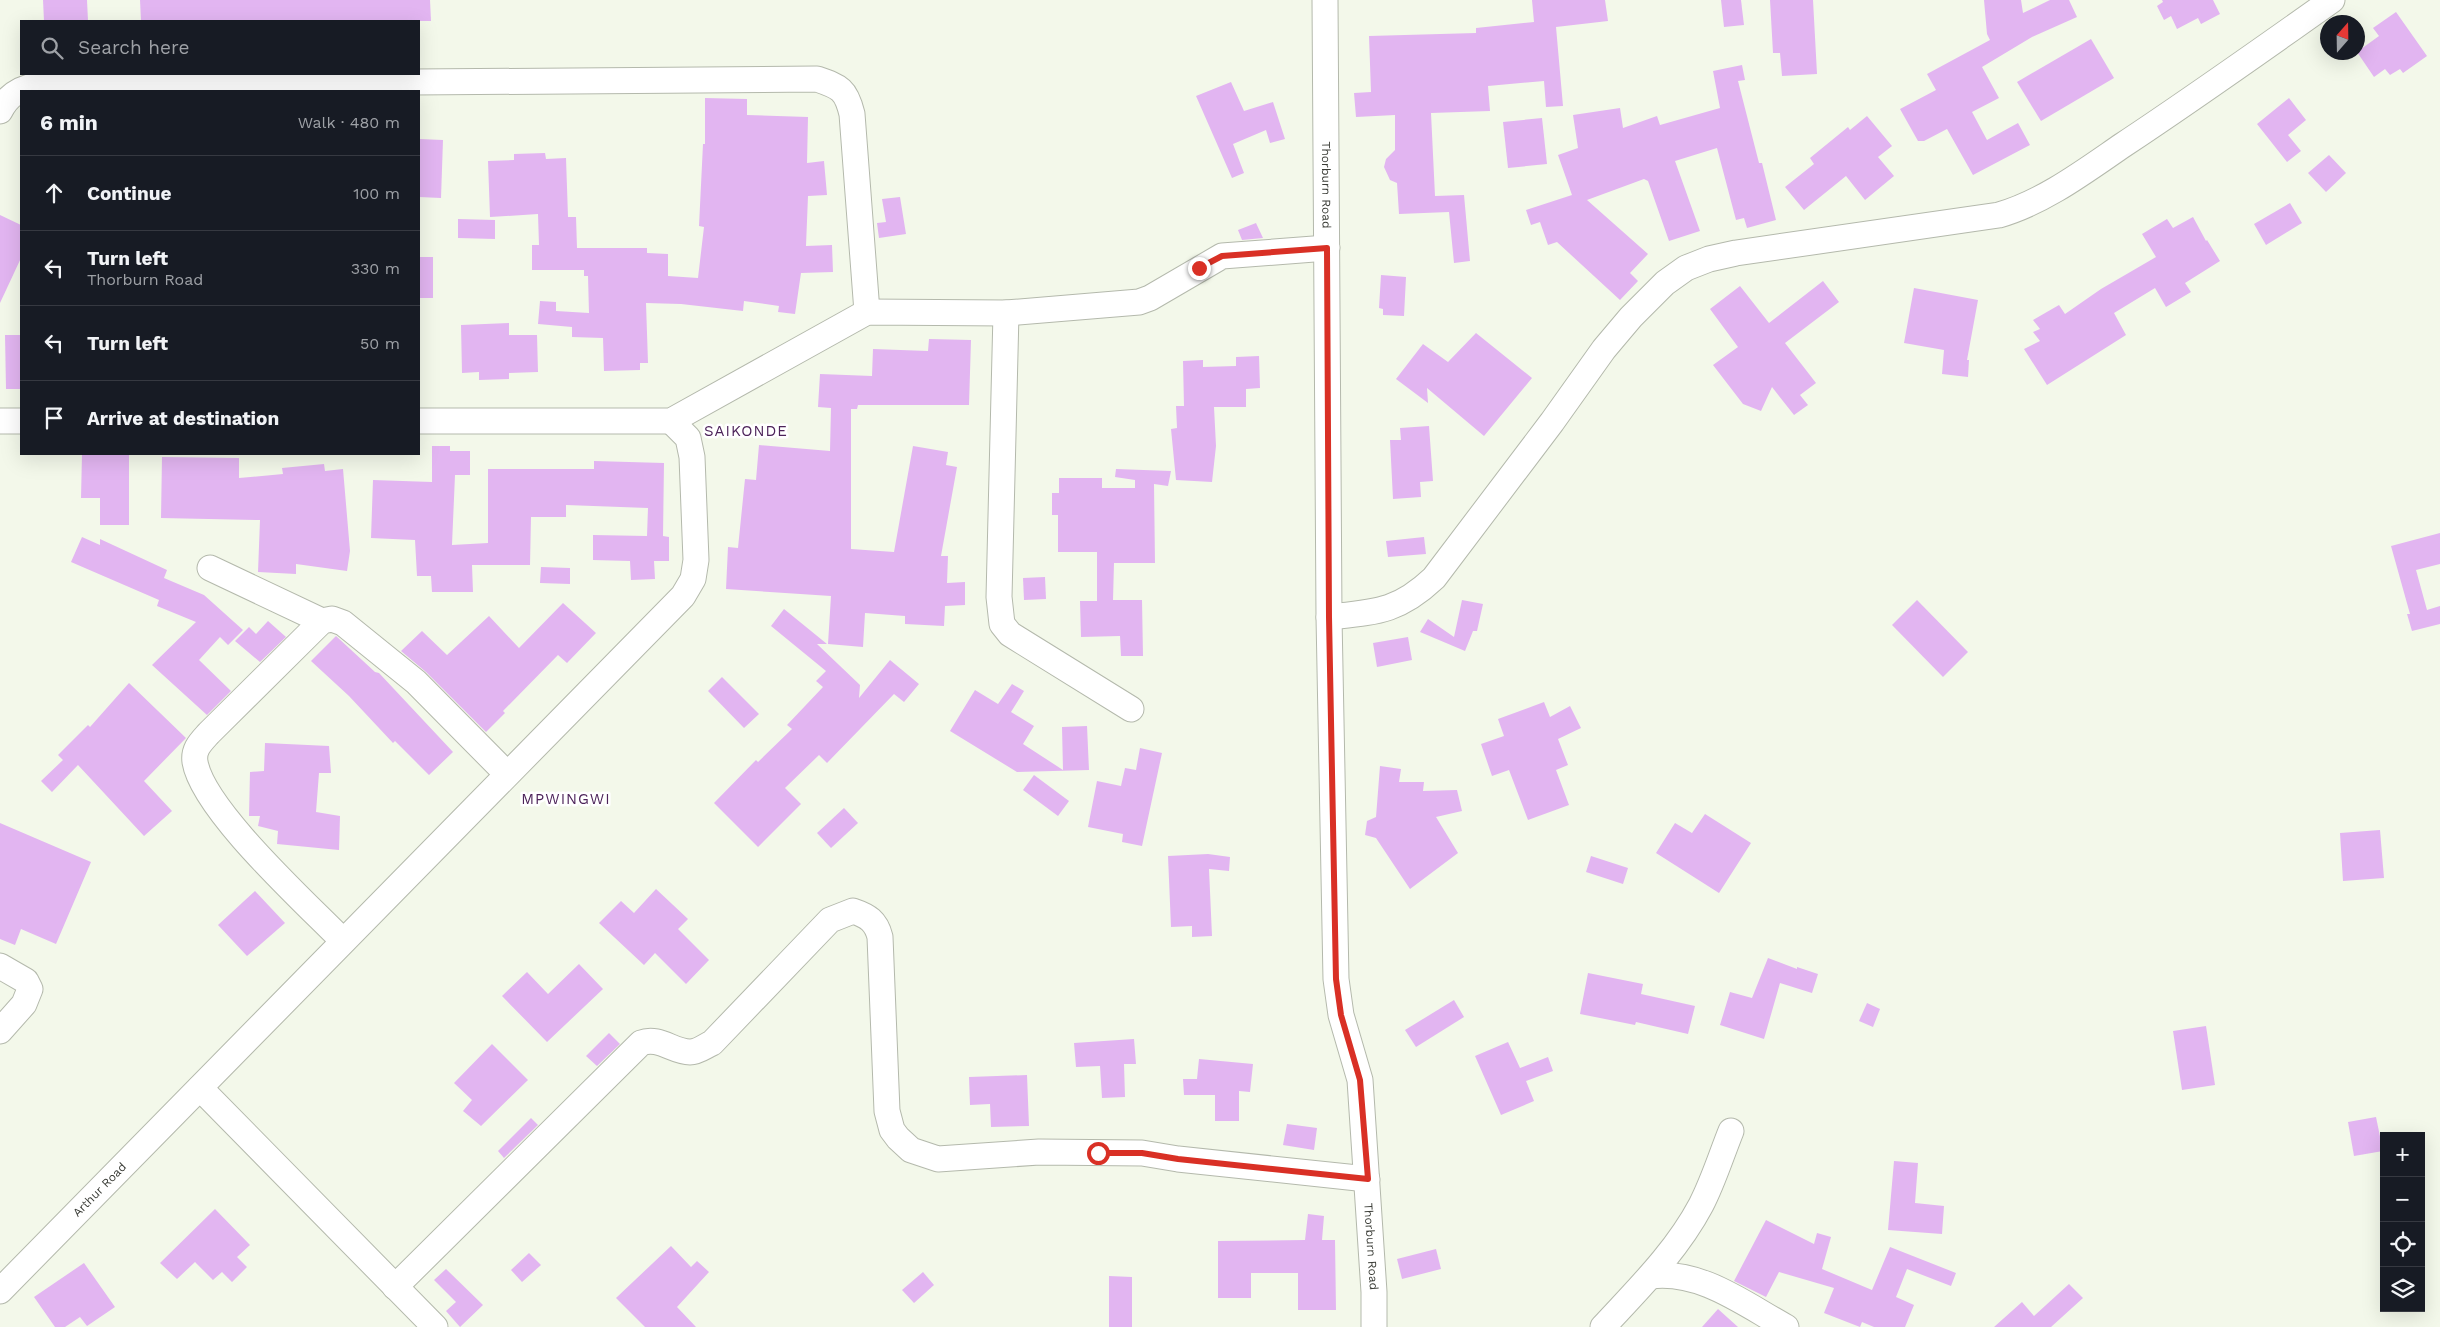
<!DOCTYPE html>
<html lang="en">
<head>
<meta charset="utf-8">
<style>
	:root { --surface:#171b24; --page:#20242c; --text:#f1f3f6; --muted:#9ea1a6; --line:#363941 }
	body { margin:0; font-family:"Work Sans",sans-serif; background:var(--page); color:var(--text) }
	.controls { position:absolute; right:15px; bottom:15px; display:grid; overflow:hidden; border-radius:0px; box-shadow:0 5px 20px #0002 }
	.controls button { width:45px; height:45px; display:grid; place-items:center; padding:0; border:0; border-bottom:1px solid var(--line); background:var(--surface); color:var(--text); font:25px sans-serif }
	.compass { position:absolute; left:2320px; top:15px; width:45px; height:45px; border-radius:50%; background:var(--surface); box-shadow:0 5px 20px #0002; rotate:20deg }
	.stop { position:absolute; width:15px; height:15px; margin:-11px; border:4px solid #d93025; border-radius:50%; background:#fff }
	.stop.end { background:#d93025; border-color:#fff; box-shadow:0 1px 5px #0008 }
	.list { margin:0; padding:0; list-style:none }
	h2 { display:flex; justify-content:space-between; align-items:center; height:65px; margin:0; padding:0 20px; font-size:21px }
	h2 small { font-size:16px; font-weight:400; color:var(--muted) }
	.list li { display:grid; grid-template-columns:32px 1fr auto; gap:15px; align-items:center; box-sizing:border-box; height:75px; padding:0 20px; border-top:1px solid var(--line) }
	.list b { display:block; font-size:19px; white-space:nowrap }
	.list p { margin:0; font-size:16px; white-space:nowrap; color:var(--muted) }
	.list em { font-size:16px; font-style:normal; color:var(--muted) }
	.icon { flex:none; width:28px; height:28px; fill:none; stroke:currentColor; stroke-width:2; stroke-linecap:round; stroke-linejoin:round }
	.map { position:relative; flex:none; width:2440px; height:1327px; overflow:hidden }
	.search { position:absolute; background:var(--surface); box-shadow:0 5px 20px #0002; left:20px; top:20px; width:400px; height:55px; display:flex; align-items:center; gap:12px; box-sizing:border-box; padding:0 18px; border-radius:0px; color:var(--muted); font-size:19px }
	.panel { position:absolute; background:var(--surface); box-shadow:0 5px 20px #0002; left:20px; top:90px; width:400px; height:365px; border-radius:0px }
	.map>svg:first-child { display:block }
	.building { fill:#e2b5f1 }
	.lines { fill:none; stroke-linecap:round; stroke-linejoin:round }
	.minor-casing { stroke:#b4b9ac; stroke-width:27 }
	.minor { stroke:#fff; stroke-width:25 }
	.route { stroke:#d93025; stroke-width:6 }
	.labels { text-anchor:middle; stroke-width:5; stroke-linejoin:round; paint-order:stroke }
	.street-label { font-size:12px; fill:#3a3c36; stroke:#fff }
	.quarter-label { font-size:15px; letter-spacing:1px; fill:#4c2359; stroke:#fff }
</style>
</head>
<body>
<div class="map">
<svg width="2440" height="1327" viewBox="0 0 2440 1327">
	<rect width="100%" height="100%" fill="#f3f8ea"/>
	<g class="building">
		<path d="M43,0H87L88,21H44Z"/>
		<path d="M140,0H430L431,21H141Z"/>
		<path d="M1532,0H1605L1608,21L1556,27L1563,106L1546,107L1544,81L1488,86L1490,111L1431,113L1435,196L1464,195L1470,261L1454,263L1449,212L1399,214L1397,183L1390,180L1384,167L1386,159L1395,150V115L1356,117L1354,93L1371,92L1369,36L1476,33V28L1534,22Z"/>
		<path d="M1721,0H1741L1744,25L1724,27Z"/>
		<path d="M1770,0H1813L1817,74L1782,76L1780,53H1773Z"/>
		<path d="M1984,0H2021L2023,13L2050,0H2069L2077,17L2032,37L1982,67L1999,98L1972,112L1987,140L2018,123L2030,145L1973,175L1947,129L1924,141H1918L1900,109L1936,90L1927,74L1990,40L1987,34Z"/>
		<path d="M2162,0H2213L2220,14L2201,24L2198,18L2177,29L2171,16L2164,20L2157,6L2163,2Z"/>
		<path d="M2396,12L2427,56L2403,73L2400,69L2390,75L2385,69L2374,77L2357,52L2379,36L2373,28Z"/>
		<path d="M2091,39L2114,78L2041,121L2017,82Z"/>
		<path d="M1742,65L1745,80L1738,81L1759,163H1762L1776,220L1747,228L1744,218L1736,220L1717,148L1675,161L1700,231L1669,241L1648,181L1644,179L1587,200L1648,254L1630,273L1638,281L1620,300L1557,242L1548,245L1540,222L1531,225L1526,210L1572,195L1558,155L1578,148L1573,115L1620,108L1623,128L1657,116L1660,125L1720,108L1713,71Z"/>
		<path d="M1231,82L1244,111L1273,102L1285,139L1270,143L1266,130L1233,144L1244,173L1232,178L1196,96Z"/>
		<path d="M705,98L747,99V115L808,117L807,163L824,161L827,195L808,196L806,246L832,245L833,272L801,273L795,314L778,312L779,306L744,301L743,311L681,304L646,303L648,363H640V370L604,371L603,338L572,337V327L538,324L540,301L556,302V311L589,313L588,276H584V270H532V245H539L538,214L490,217L488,161L514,160V154L545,153L546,159L566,158L568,217H576L577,248H647V253L668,254V276L698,278L704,227L699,226L703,144H705Z"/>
		<path d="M2289,98L2306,120L2288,135L2301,151L2287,162L2257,124Z"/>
		<path d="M1867,116L1892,146L1878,157L1894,176L1865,200L1846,176L1804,210L1785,187L1814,164L1810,158L1848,127L1850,130Z"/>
		<path d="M1542,118L1547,164L1508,168L1503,122Z"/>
		<path d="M419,139L443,140L441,198L419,197Z"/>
		<path d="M2329,155L2346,173L2326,192L2308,173Z"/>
		<path d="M900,197L906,234L879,238L877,223L886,222L882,199Z"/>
		<path d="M2290,203L2302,223L2266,245L2254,224Z"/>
		<path d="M0,215L21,225V258L0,303Z"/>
		<path d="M2193,217L2206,241L2207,240L2220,261L2185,283L2191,292L2166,307L2155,288L2114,313L2126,335L2047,385L2024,349L2040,341L2033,332L2040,329L2033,320L2059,305L2065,314L2101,289L2156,257L2142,234L2167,219L2173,228Z"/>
		<path d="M458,219L495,220V239L458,238Z"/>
		<path d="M1256,223L1263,238L1242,240L1238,230Z"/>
		<rect x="419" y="257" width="14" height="41"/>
		<path d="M1381,275L1406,277L1404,316L1383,315V309L1379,308Z"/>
		<path d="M1823,281L1839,302L1785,343L1816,383L1800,395L1808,405L1794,415L1772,387L1761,411L1743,404L1713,365L1738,347L1710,309L1740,286L1769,323Z"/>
		<path d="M1914,288L1978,300L1967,360H1969L1968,377L1942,374L1944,350L1904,343Z"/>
		<path d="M509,323V335H537L538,372L509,373V379L479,380V372L462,373L461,325Z"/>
		<path d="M1476,333L1532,378L1484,436L1427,388L1428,403L1396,379L1423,344L1448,362Z"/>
		<path d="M5,335H21V389H6Z"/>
		<path d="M929,339L971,340L969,405H858L857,409H851V549L894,552L913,446L948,452L946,465L957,467L941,556H948L947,583L965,582V605L945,606L944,626L905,624V616L865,613L863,647L828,644L831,596L726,589L728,547L738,548L745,479L756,480L759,445L830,451L831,408L818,407L820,374L872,376L873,349L928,351Z"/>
		<path d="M1259,356L1260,388L1246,389V407H1214L1216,446L1212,482L1176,480L1171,429L1177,428L1176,406H1184L1183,361L1203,360V367L1236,366V357Z"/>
		<path d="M1429,426L1433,481L1420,482L1421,497L1393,499L1390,440H1401L1400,428Z"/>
		<path d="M432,446H450V451H470V475H455L452,545L488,543V469H594V461L664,463L663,536L669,537V561H654L655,579L631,580L630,561L593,560V535L647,536L648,508L566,505V517H531L530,565H472L473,592H432L431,576H417L415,540L371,538L373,480L432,482Z"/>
		<path d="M82,454H129V525H100V498H81Z"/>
		<path d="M162,457L239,458V478L283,474L282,468L324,464L325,471L343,469L350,551L347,571L296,564V574L258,572L260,520L161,518Z"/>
		<path d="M1116,469L1171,471L1168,486L1154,484L1155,563H1114L1113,600H1142L1143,656H1121L1120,636L1081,637L1080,601H1097V552H1058V515H1052V493H1059V478H1102V488H1135V480L1115,477Z"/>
		<path d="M2440,533V564L2416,570L2427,610L2440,606V624L2412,631L2407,614H2410L2391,546Z"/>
		<path d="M82,537L100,545V539L167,570L164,578L204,595L243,630L228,645L220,637L199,660L231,691L207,715L152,665L196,622L157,606L159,600L71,562Z"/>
		<path d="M1424,537L1426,554L1388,557L1386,541Z"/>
		<path d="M541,567L570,568V584L540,583Z"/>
		<path d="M1045,577L1046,599L1024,600L1023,578Z"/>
		<path d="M1462,600L1483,604L1477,631H1473L1465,651L1420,632L1428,619L1454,637Z"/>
		<path d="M1917,600L1968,652L1943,677L1892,625Z"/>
		<path d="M563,603L596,633L567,663L558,655L503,711L505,713L486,732L426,672L401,651L422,631L447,655L489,616L519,648Z"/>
		<path d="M784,609L827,644H817L860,685L859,698L890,660L919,684L904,702L894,694L827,763L819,755L785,788L801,804L758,847L714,803L756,760L758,762L792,729L787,725L823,687L816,681L826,671L771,626Z"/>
		<path d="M268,621L286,637L260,662L235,641L249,627L256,634Z"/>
		<path d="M336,636L375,672L379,673L453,752L429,775L395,741L393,743L349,696L311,661Z"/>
		<path d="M1408,637L1412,660L1377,667L1373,643Z"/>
		<path d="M722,677L759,714L744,728L708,691Z"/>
		<path d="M129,683L186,738L144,781L172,811L144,836L78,765L52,792L41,781L63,760L58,755L88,725L90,727Z"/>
		<path d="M1012,684L1024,691L1011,712L1034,726L1023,744L1063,770L1062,727L1087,726L1089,770L1017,772L950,731L975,690L998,704Z"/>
		<path d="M1544,702L1550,717L1570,706L1581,728L1558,739L1568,765L1556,770L1569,805L1528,820L1509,770L1492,776L1481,744L1504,736L1498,719Z"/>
		<path d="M265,743L329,746L331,773H319L316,812L340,816L339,850L277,844L278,831L258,826L260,816H249L250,772L264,771Z"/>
		<path d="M1140,748L1162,753L1142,846L1122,842L1123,834L1088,827L1097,781L1121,786L1125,768L1136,770Z"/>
		<path d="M1380,766L1401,769L1399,782H1424L1423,791L1457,790L1462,811L1436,817L1458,853L1410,889L1376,838L1365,835L1367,821L1376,817Z"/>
		<path d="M1034,775L1069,801L1058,816L1023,790Z"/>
		<path d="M844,808L858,823L831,848L817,833Z"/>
		<path d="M1705,814L1751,843L1719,893L1656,853L1675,823L1692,833Z"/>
		<path d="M0,823L91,862L56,944L21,929L15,945L0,939Z"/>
		<path d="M2380,830L2384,878L2343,881L2340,833Z"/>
		<path d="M1208,854L1230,857L1229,871L1209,869L1212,936L1192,937V926L1171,927L1168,856Z"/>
		<path d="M1591,856L1628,868L1623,884L1586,872Z"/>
		<path d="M656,889L688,919L678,929L709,960L686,984L655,953L644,965L599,923L621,901L634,913Z"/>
		<path d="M255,891L285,923L247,956L218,925Z"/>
		<path d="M1768,958L1797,969V967L1818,974L1812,993L1780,983L1764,1039L1720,1025L1730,992L1752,998Z"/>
		<path d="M579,964L603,989L547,1042L502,996L527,972L548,994Z"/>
		<path d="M1588,973L1643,984L1641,994L1695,1006L1688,1034L1636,1022L1635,1025L1580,1014Z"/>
		<path d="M1454,1000L1464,1017L1416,1047L1405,1030Z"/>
		<path d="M1867,1003L1880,1009L1873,1027L1859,1021Z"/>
		<path d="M2206,1026L2215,1085L2182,1090L2173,1031Z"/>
		<path d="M609,1033L620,1044L597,1066L586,1056Z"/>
		<path d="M1134,1039L1136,1064H1124L1125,1097L1102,1098L1100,1066L1076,1067L1074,1043Z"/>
		<path d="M1508,1042L1520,1068L1548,1057L1553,1071L1526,1081L1534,1101L1501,1115L1475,1056Z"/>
		<path d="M492,1044L528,1080L481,1126L463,1111L472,1100L454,1083Z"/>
		<path d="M1199,1059L1253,1064L1250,1092L1239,1091V1121H1215V1095H1184L1183,1079H1197Z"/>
		<path d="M1027,1075L1029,1126L991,1127L990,1104L970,1105L969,1077Z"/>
		<path d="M2376,1117L2383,1151L2354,1156L2348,1122Z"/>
		<path d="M531,1118L538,1125L504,1158L498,1151Z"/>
		<path d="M1287,1124L1317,1128L1314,1150L1283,1145Z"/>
		<path d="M1894,1161L1918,1163L1915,1203L1944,1206L1942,1234L1888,1230Z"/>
		<path d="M215,1209L250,1245L237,1257L247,1267L232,1282L222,1272L213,1280L195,1262L177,1279L160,1263Z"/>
		<path d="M1308,1214L1324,1216L1322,1240H1335L1336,1310H1298V1273H1251V1298H1218V1241L1305,1240Z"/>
		<path d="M1766,1220L1814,1244L1817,1233L1831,1237L1822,1269L1872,1290L1890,1247L1956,1273L1951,1286L1907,1269L1896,1297L1914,1305L1905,1327H1874L1862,1322L1860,1327L1824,1313L1834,1288L1779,1272L1766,1297L1734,1281Z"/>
		<path d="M671,1246L691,1267L697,1261L709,1272L677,1307L696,1327H645L616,1298Z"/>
		<path d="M1436,1249L1441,1269L1402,1279L1397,1259Z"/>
		<path d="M529,1253L541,1265L522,1282L511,1270Z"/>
		<path d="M84,1263L115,1307L87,1326L80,1317L65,1327H55L34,1297Z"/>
		<path d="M446,1269L483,1305L460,1327L446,1311L456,1302L434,1280Z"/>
		<path d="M923,1272L934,1285L914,1303L902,1290Z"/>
		<path d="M1109,1276L1132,1277V1327H1109Z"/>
		<path d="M2069,1284L2083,1298L2051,1327H1994L2022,1302L2034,1316Z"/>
		<path d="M1718,1309L1738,1327H1702Z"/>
	</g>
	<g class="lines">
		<defs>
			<g id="minor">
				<path id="s1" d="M1325,0L1329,617L1336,979L1341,1015L1360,1080L1374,1292V1327"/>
				<path d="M0,111C8,95 20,88 37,85L817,79C840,87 846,89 852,114L867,312"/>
				<path d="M1006,313L999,597L1002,624L1010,634L1131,709"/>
				<path d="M0,421H21"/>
				<path d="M419,421H671L867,312L1006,313L1139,302L1150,298L1222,256L1327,248"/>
				<path d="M210,568L322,621"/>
				<path d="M1329,617C1376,612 1398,612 1434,578L1552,422L1604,349L1631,317L1665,283L1686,268L1709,259L1736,253L1999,215C2044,202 2085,171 2123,145C2194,98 2263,49 2332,0"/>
				<path d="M343,941C307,904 203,810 195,762C193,749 201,742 209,733L322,621L332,619L343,623L416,682L507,774"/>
				<path d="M0,966L26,981L30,989L24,1004L0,1031"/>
				<path d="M200,1088L435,1327"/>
				<path d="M1651,1276C1701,1270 1744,1304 1786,1327"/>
				<path d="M395,1287L641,1043C659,1036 673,1052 690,1052C698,1052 705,1046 712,1043L830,920L853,911C868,916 876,921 880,937L887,1111L892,1130L898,1138L911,1150L938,1159L1039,1152L1142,1153L1178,1159L1367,1179"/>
				<path id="s2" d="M0,1291L683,596L693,579L696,560L692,457L688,438L671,421"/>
				<path d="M1603,1327C1638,1289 1676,1252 1701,1205C1713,1182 1721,1156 1731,1131"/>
			</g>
		</defs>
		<use href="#minor" class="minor-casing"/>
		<use href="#minor" class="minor"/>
	</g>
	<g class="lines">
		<path class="route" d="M1098,1153H1142L1178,1159L1368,1179L1360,1080L1341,1015L1336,979L1329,617L1327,248L1222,256L1199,268"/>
	</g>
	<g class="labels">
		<g class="street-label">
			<text dy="4" stroke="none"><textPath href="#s1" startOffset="185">Thorburn Road</textPath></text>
			<text dy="4" stroke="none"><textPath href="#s2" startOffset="142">Arthur Road</textPath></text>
			<text dy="4" stroke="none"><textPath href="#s1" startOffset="1250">Thorburn Road</textPath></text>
		</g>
		<g class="quarter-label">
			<text x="746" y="436">SAIKONDE</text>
			<text x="566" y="804">MPWINGWI</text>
		</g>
	</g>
</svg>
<div class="controls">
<button>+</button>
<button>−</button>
<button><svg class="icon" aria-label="locate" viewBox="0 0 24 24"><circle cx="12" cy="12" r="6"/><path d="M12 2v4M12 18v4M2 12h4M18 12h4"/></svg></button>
<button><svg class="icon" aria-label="layers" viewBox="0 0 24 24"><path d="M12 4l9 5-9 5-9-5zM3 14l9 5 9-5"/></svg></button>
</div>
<svg class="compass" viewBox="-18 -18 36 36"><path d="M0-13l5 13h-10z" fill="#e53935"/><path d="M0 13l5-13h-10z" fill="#9ea1a6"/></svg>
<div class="stop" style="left:1098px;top:1153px"></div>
<div class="stop end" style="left:1199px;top:268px"></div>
<div class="search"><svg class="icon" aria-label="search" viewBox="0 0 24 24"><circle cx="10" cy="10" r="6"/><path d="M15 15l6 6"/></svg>Search here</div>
<section class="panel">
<h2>6 min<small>Walk · 480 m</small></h2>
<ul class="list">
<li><svg class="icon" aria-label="ahead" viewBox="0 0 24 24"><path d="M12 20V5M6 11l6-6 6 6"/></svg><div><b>Continue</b></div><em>100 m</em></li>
<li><svg class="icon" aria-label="left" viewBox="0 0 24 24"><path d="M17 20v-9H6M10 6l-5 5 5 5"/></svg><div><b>Turn left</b><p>Thorburn Road</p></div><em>330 m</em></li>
<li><svg class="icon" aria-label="left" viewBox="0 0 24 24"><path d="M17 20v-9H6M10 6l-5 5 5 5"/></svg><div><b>Turn left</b></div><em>50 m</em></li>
<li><svg class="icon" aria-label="arrive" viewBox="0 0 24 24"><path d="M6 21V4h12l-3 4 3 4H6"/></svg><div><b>Arrive at destination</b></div></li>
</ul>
</section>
</div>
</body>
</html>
